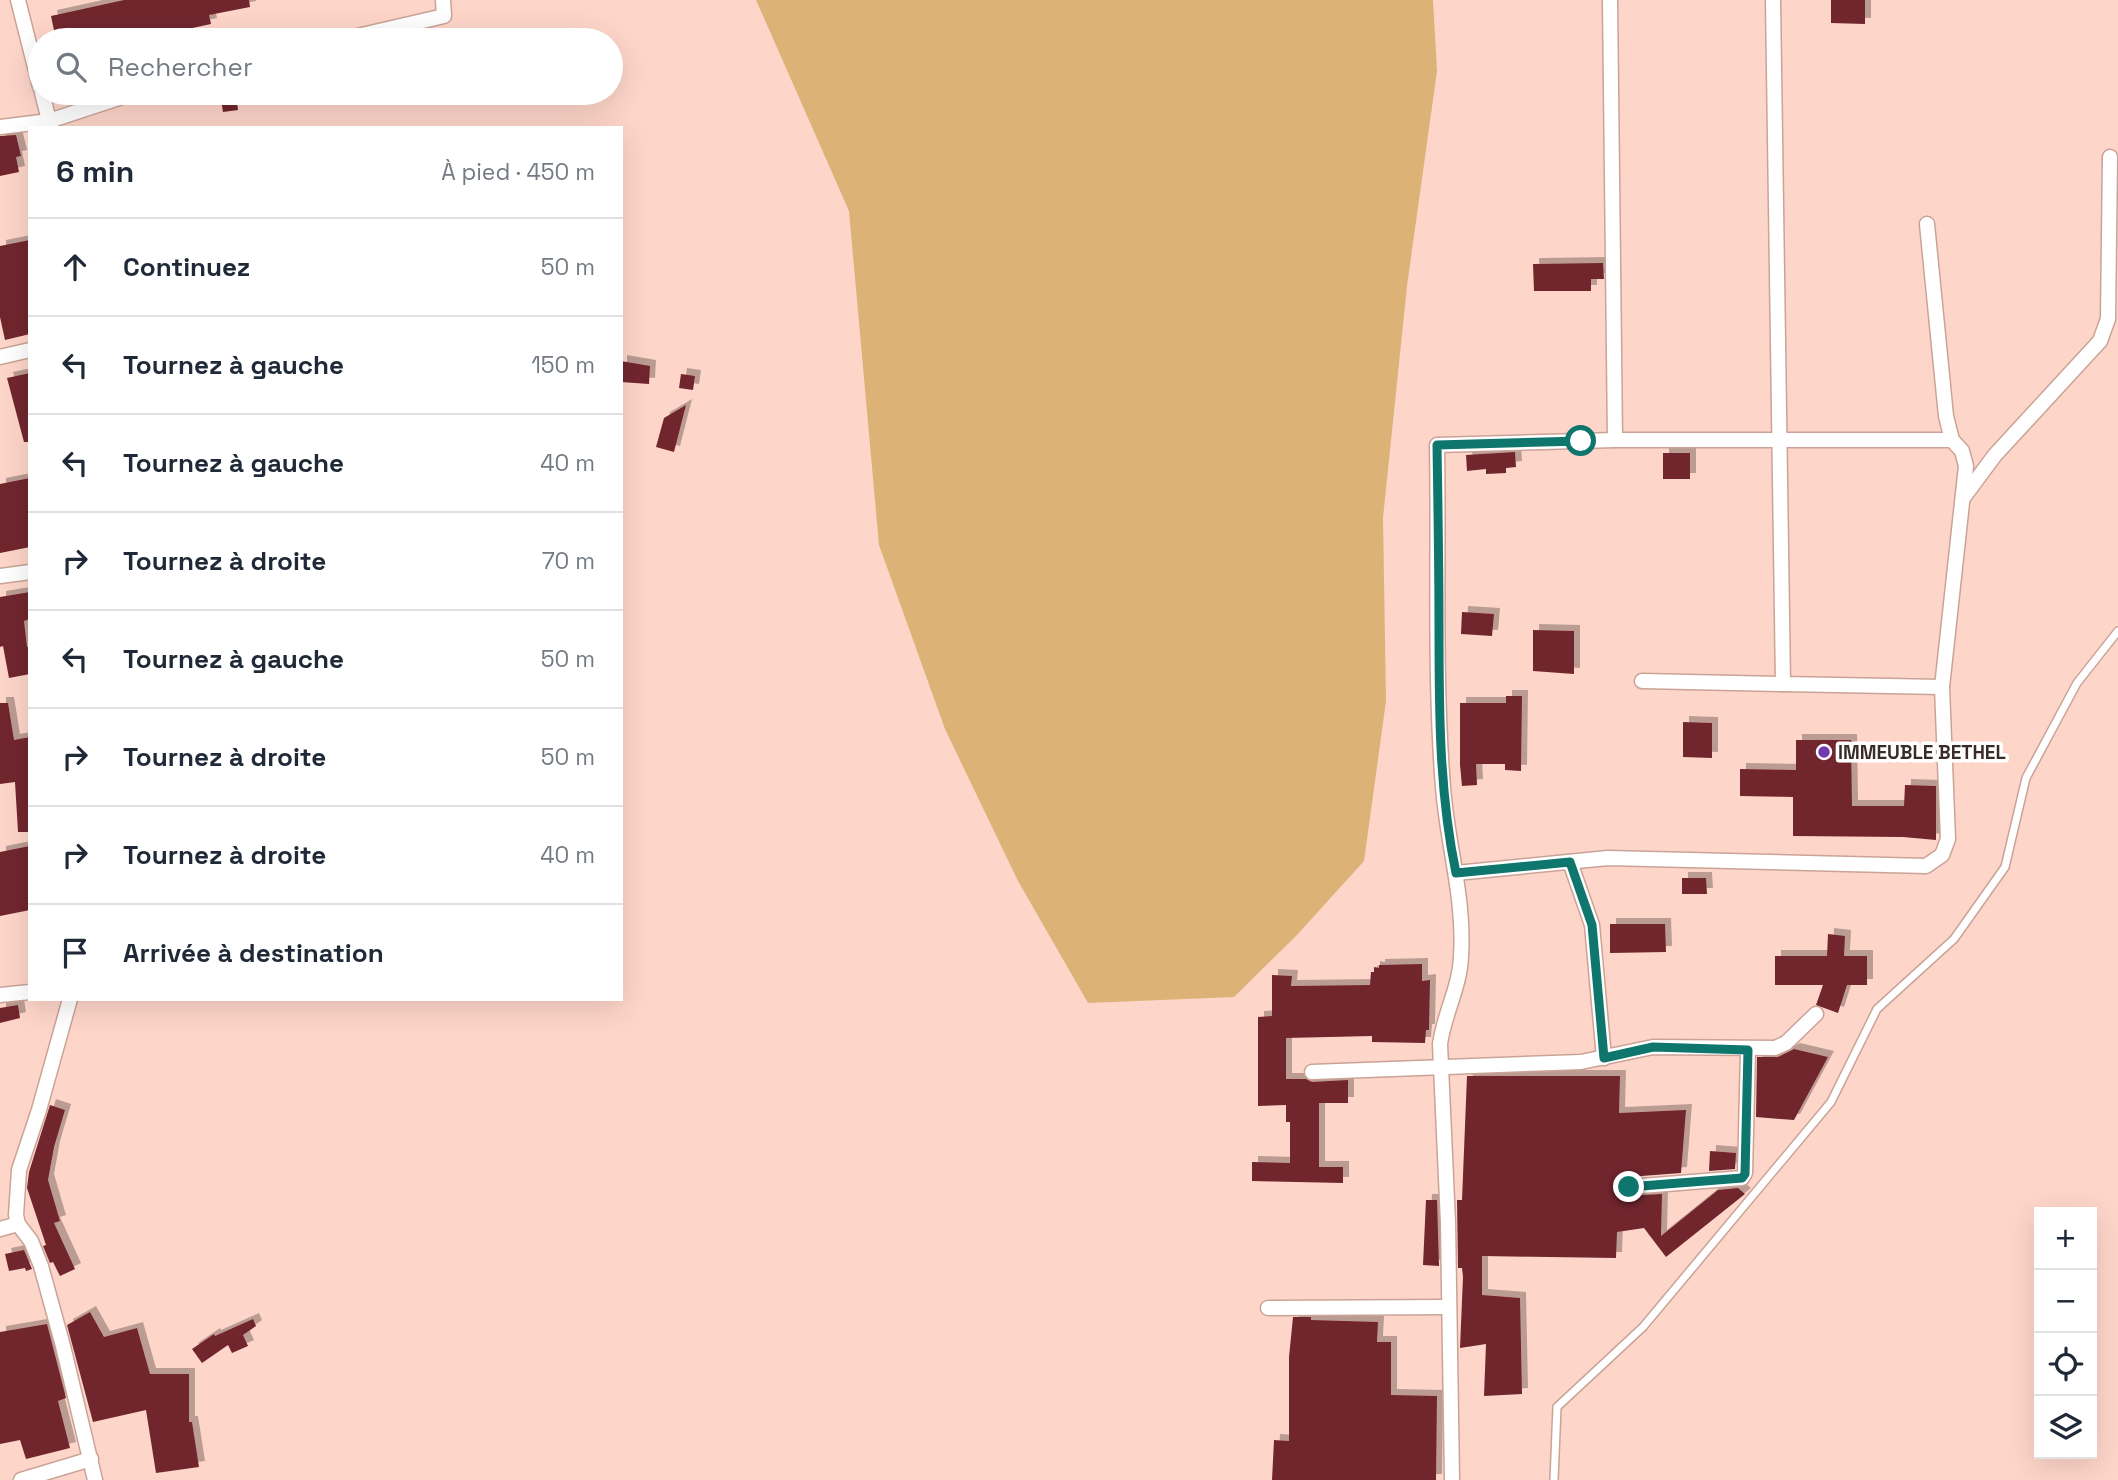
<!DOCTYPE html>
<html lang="fr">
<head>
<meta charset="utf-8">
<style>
	:root { --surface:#fff; --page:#f6f6f7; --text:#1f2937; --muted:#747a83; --line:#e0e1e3 }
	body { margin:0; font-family:"Space Grotesk",sans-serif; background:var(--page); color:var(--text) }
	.controls { position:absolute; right:21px; bottom:21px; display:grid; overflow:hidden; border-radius:0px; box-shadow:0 7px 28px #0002 }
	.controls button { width:63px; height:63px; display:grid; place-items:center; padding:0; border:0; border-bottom:2px solid var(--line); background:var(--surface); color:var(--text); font:35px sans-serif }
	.stop { position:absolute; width:21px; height:21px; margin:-16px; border:5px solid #0f766e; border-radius:50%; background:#fff }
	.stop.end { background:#0f766e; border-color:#fff; box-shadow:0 2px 7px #0008 }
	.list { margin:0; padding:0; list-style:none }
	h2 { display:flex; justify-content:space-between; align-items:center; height:91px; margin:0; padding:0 28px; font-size:30px }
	h2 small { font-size:23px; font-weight:400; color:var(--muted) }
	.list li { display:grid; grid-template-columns:46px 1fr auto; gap:21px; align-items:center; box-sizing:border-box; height:98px; padding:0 28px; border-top:2px solid var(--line) }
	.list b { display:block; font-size:26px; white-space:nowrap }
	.list em { font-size:23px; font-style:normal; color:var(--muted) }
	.icon { flex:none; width:38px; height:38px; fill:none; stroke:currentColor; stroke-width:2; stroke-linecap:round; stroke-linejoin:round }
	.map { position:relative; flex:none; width:2118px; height:1480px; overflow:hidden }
	.search { position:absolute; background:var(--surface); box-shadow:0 7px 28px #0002; left:28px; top:28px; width:595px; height:77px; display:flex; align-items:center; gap:18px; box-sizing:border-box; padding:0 24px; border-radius:38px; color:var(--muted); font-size:26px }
	.panel { position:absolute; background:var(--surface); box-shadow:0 7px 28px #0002; left:28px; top:126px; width:595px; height:875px; border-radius:0px }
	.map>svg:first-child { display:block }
	.green { fill:#dcb277 }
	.building { fill:#71252d; filter:url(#shadow) }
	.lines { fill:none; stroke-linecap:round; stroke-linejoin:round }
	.lane-casing { stroke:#caa397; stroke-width:10 }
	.street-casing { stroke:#caa397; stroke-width:17 }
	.lane { stroke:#fff; stroke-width:7 }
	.street { stroke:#fff; stroke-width:14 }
	.route { stroke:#0f766e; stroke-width:9 }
	.poi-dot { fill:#713ab1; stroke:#fff; stroke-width:2.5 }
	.labels { text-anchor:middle; stroke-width:7; stroke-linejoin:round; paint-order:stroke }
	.poi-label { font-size:19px; font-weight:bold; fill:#3b2b27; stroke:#fff; text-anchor:start }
</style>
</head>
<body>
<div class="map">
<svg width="2118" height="1480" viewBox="0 0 2118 1480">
	<defs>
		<filter id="shadow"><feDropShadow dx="6" dy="-6" stdDeviation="0" flood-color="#0004"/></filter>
	</defs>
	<rect width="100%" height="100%" fill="#fed5c9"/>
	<path class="green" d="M756,0H1433L1437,71L1407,286L1383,518L1386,701L1364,861L1297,935L1234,997L1088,1003L1018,881L945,729L879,545L849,211Z"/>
	<g class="building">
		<path d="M124,0H249L250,7L209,15L211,24L137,40H56L51,16Z"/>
		<path d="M1831,0H1865V24L1831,23Z"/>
		<path d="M220,93H236L238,110L223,112Z"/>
		<path d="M16,135L21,156L16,157L19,172L0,176V136Z"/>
		<path d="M30,240V334L5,340L0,317V246Z"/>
		<path d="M1603,263L1604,279H1591V291H1534L1533,264Z"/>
		<path d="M621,361L650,366L649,384L621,382Z"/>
		<path d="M30,373V442H24L7,378Z"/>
		<path d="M681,374L695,376L693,390L679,388Z"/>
		<path d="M686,405L674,452L656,447L664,418Z"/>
		<path d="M1515,452L1516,467L1506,468V473L1486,474V469L1467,471L1466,455Z"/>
		<rect x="1663" y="453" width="27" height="26"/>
		<path d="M30,478V547L0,553V484Z"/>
		<path d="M30,592V619L24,621L27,647H30V674L9,678L3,646L0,647V597Z"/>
		<path d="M1462,612L1494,614L1492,636L1461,634Z"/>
		<path d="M1533,630L1574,631V674L1533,671Z"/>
		<path d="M1506,696H1522L1521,771L1505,770V764H1476L1477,785L1462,786L1460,765V703H1506Z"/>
		<path d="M0,703H8L14,740L30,737V832H18L15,782L0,784Z"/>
		<path d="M1683,722L1712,723V758L1683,757Z"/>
		<path d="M1796,740H1851L1852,806H1904L1905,785L1936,786V840L1903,837L1793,836V797L1740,796V769L1796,770Z"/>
		<path d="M30,846V910L0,916V852Z"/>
		<path d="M1682,878H1706L1707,894H1682Z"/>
		<path d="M1610,924H1665L1666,952L1610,953Z"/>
		<path d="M1828,934L1845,936L1844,956H1867V985H1847L1838,1013L1816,1005L1823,985H1775V956H1827Z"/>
		<path d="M1422,964V981L1430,980L1429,1030H1426L1425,1043L1372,1042V1036L1286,1038V1079H1306L1312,1082L1348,1080V1103H1319V1167H1343V1183L1252,1181V1162L1290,1163V1122H1286V1105L1258,1106V1017L1272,1016V975L1292,976L1291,986L1370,985L1371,972H1374V967L1379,968V965Z"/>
		<path d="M18,1005L20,1018L0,1023V1008Z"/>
		<path d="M1794,1049L1828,1057L1794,1120L1756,1117L1757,1057H1778Z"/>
		<path d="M1467,1076H1620L1619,1113L1686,1110L1681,1173L1628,1177L1620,1184L1621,1192L1626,1196L1662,1194L1661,1236L1718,1190L1738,1188L1745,1194L1666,1257L1644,1228L1617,1232L1616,1258L1482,1256V1295L1520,1298L1522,1394L1484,1396L1486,1344L1460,1348L1463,1277L1462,1268H1458L1457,1200H1462Z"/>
		<path d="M50,1105L65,1110L54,1147L48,1180L60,1221L54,1223L75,1269L60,1276L53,1262L50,1263L43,1246L46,1245L27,1188L29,1172Z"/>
		<path d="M1710,1151L1736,1153L1735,1169L1709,1171Z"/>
		<path d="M1426,1200H1437L1439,1266L1423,1265Z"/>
		<path d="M24,1250L32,1269L26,1271L25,1268L9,1271L5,1254Z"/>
		<path d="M90,1312L104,1337L137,1328L150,1374H189V1422H192L199,1467L156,1473L146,1410L93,1422L67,1325Z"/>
		<path d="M1293,1317H1311V1320L1378,1322L1377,1342H1391V1395L1437,1396L1436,1480H1272L1274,1440L1289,1441V1357Z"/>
		<path d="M253,1319L256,1326L243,1335L248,1346L232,1353L228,1345L202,1363L192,1349L214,1334L215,1336Z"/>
		<path d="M47,1324L66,1398L58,1401L70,1448L26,1459L20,1440L0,1444V1332Z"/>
	</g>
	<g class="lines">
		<defs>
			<path id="lane" d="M1554,1480L1557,1407L1643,1327L1831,1102L1877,1009L1954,939L2005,867L2026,778L2077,683L2118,631"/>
			<g id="street">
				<path d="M18,0L40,87"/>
				<path d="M1610,0L1615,440"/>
				<path d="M1773,0L1783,684L1942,687"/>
				<path d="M340,40L444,16L443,0"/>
				<path d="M42,93L51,128"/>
				<path d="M0,127L49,121L134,93"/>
				<path d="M0,357L30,350"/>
				<path d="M1963,498L1995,455L2100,341L2108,319L2110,157"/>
				<path d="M0,576L30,572"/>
				<path d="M1642,681L1783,684"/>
				<path d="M1570,862L1592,925L1604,1058"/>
				<path d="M1456,873L1608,858L1926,866L1942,855L1948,839L1942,687L1966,466L1962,451L1952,440L1946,416L1927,224"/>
				<path d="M0,995L30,992"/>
				<path d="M70,999L39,1110L19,1170L16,1215L18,1224L31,1241L41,1266L63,1346L95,1480"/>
				<path d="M1312,1072L1581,1062L1653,1047L1775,1048L1786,1043L1816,1014"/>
				<path d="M1629,1187L1742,1178L1745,1173L1748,1050"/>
				<path d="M0,1229L18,1224"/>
				<path d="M1268,1308L1449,1307"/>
				<path d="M21,1480L91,1459"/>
				<path d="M1452,1480L1448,1223L1440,1044C1444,1014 1460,987 1461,956C1465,899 1447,843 1443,787C1434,674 1439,559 1437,445L1615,440H1952"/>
			</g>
		</defs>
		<use href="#lane" class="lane-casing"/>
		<use href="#street" class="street-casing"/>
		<use href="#lane" class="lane"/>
		<use href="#street" class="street"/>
	</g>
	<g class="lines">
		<path class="route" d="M1581,441L1437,445C1438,506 1439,567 1439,627C1439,709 1439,792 1456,873L1570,862L1592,925L1604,1058L1653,1047L1748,1050L1745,1174L1742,1178L1629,1187"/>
	</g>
	<circle class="poi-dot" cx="1824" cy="752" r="7"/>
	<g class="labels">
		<g class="poi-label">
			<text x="1838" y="759">IMMEUBLE BETHEL</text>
		</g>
	</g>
</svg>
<div class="controls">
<button>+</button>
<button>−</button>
<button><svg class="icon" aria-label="locate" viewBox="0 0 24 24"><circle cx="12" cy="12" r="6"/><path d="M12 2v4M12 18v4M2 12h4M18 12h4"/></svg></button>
<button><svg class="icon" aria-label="layers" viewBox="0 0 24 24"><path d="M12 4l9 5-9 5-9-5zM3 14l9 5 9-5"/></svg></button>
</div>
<div class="stop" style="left:1581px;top:441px"></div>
<div class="stop end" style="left:1629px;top:1187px"></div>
<div class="search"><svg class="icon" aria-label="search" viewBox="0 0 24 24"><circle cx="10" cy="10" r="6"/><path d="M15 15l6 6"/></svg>Rechercher</div>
<section class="panel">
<h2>6 min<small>À pied · 450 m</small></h2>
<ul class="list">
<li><svg class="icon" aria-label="ahead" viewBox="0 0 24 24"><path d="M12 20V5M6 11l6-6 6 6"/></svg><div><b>Continuez</b></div><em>50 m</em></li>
<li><svg class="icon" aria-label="left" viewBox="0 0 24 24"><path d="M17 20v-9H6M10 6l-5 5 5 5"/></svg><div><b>Tournez à gauche</b></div><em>150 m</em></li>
<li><svg class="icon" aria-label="left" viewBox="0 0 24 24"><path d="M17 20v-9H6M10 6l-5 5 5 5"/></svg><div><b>Tournez à gauche</b></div><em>40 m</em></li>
<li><svg class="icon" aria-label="right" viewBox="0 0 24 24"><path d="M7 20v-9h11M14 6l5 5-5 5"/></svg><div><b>Tournez à droite</b></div><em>70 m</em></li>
<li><svg class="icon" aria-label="left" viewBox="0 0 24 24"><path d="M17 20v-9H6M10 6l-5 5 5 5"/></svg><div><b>Tournez à gauche</b></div><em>50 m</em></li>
<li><svg class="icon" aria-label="right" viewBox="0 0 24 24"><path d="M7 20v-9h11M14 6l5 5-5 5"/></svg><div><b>Tournez à droite</b></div><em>50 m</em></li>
<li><svg class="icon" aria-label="right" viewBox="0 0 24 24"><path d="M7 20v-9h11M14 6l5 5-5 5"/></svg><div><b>Tournez à droite</b></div><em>40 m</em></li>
<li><svg class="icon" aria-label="arrive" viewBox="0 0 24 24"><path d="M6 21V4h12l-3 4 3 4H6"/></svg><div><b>Arrivée à destination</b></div></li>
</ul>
</section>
</div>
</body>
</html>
